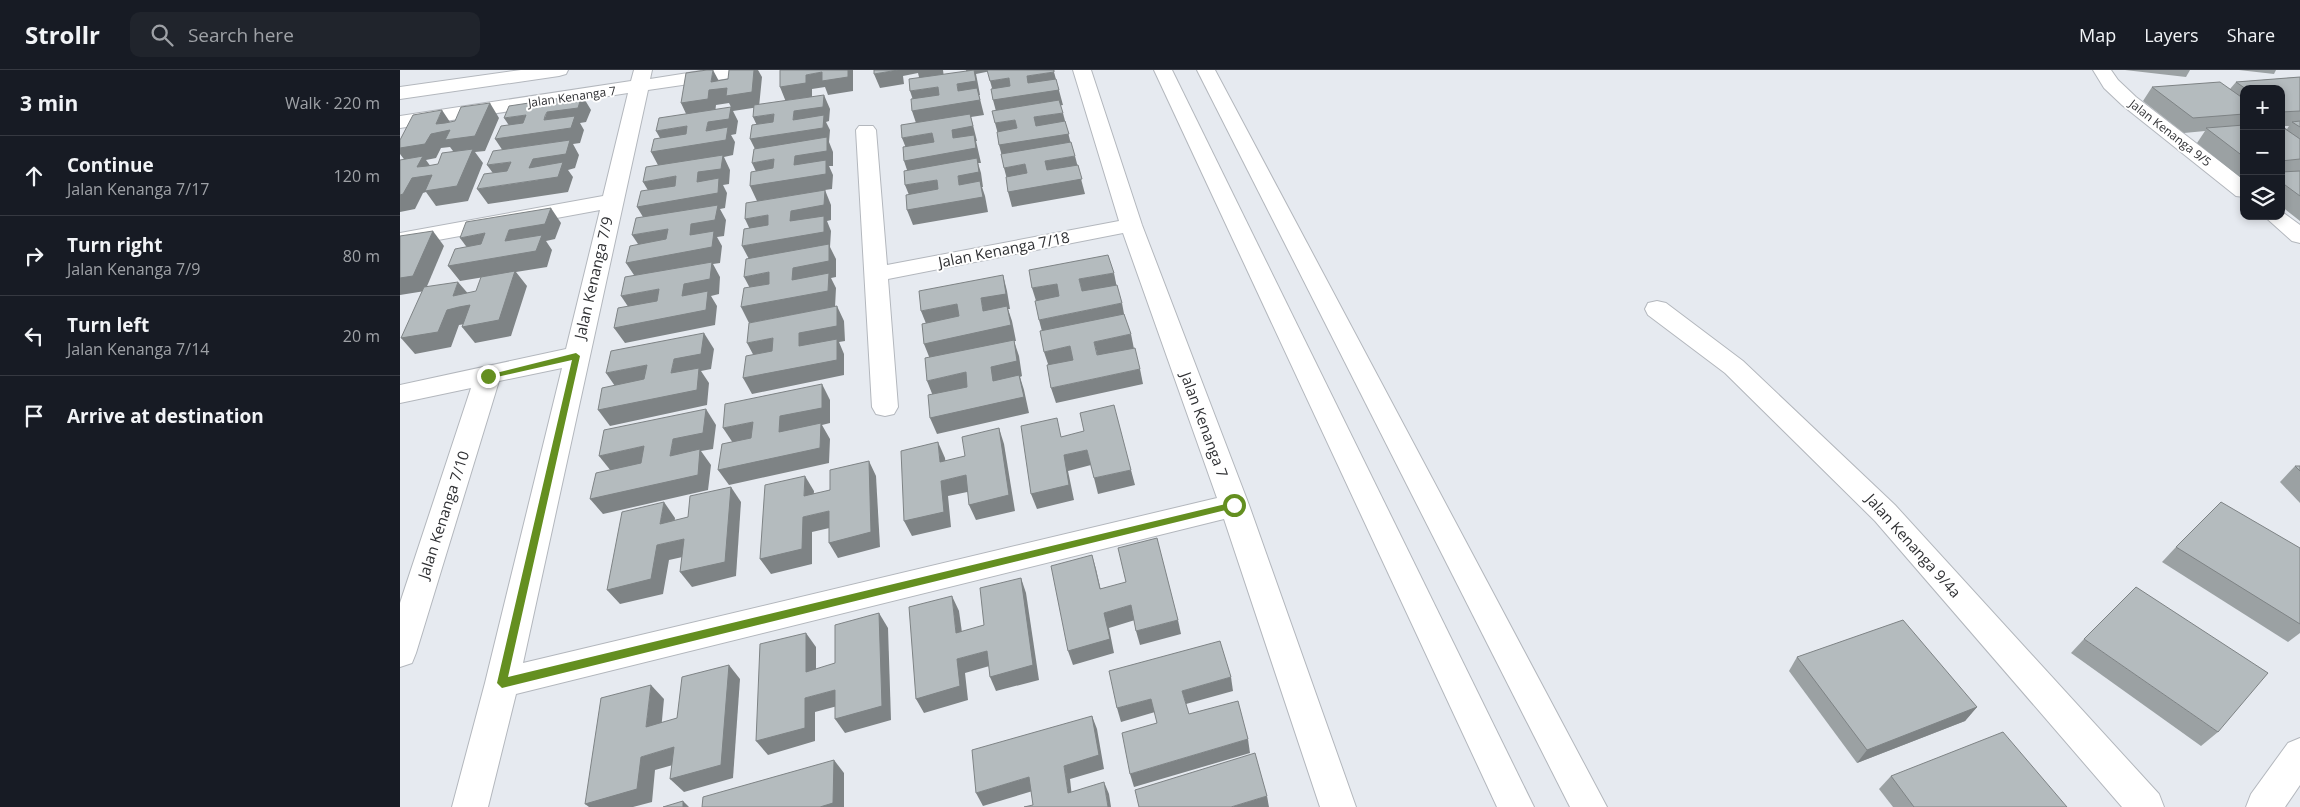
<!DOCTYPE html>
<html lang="en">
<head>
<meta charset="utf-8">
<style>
	:root { --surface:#171b24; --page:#20242c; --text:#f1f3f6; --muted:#9ea1a6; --line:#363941 }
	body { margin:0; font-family:"Open Sans",sans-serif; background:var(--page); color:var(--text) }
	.controls { position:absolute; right:15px; top:15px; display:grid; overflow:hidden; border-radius:10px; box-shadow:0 2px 8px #0003 }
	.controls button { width:45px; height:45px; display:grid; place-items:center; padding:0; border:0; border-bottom:1px solid var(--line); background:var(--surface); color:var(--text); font:25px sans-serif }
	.stop { position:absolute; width:15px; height:15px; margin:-11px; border:4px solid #648f20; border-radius:50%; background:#fff }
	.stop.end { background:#648f20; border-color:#fff; box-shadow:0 1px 5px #0008 }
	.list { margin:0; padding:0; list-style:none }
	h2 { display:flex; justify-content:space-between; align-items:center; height:65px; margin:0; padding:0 20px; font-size:21px }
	h2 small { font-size:16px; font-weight:400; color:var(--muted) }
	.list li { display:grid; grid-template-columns:32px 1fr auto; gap:15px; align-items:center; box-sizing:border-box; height:80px; padding:0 20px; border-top:1px solid var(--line) }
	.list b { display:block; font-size:19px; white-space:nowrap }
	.list p { margin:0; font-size:16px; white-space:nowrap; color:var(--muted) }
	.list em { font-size:16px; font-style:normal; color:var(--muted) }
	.icon { flex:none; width:28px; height:28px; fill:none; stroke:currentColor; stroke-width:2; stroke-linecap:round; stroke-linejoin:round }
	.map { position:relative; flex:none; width:1900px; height:737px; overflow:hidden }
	header { display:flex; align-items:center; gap:30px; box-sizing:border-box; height:70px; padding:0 25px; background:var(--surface); border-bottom:1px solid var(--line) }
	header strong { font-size:24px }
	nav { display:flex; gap:28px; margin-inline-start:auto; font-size:18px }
	.search { width:350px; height:45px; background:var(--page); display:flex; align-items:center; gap:12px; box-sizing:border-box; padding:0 18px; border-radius:10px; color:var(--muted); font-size:19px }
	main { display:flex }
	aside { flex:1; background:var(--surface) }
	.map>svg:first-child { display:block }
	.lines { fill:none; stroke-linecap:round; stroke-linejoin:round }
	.street-casing { stroke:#b3b7bd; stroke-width:2 }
	.secondary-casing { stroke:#b3b7bd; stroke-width:2 }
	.street { fill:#fff; fill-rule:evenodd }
	.secondary { fill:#fff; fill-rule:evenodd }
	.wall { fill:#9ba1a3; fill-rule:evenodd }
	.shaded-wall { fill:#7e8385; fill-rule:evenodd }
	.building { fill:#b4bbbe; stroke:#7e8385 }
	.route { fill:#648f20 }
	.labels { text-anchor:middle; stroke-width:4; stroke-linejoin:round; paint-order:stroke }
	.far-street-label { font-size:12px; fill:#2f3033; stroke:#fff }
	.street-label { font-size:15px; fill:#2f3033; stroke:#fff }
</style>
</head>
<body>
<header>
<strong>Strollr</strong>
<div class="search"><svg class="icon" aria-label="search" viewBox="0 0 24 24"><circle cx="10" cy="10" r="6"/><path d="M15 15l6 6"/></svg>Search here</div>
<nav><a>Map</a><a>Layers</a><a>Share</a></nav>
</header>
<main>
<aside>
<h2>3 min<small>Walk · 220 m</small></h2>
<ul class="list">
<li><svg class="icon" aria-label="ahead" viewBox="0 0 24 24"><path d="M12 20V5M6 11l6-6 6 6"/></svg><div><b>Continue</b><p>Jalan Kenanga 7/17</p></div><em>120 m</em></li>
<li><svg class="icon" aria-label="right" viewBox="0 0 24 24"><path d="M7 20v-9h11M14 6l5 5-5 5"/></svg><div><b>Turn right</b><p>Jalan Kenanga 7/9</p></div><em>80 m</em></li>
<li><svg class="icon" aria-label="left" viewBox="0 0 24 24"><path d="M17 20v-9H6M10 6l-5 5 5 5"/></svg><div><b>Turn left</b><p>Jalan Kenanga 7/14</p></div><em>20 m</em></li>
<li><svg class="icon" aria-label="arrive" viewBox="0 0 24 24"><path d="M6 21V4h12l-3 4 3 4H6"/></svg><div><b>Arrive at destination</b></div></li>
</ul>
</aside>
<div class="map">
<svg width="1900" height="737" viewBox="0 0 1900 737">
	<rect width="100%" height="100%" fill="#e6eaf0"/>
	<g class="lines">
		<defs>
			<g id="street">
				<path d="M121,0H168L166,4L159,6L0,29V17Z"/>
				<path d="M234,0H252L250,9L307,0H353L351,4L344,6L248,20L123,593L817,428L723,163L488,209L498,337L494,344L485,346L476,344L472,337L456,60L459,56H473L476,60L487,195L719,151L673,0H691L742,155L849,435L956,737H920L824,449L116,624L88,737H52L85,613L162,298L99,311L16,583L12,593L0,597V533L71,318L0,333V315L166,279L200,140L0,177V163L203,126L228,23L0,58V46L231,11Z"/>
				<path d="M1693,0H1711L1718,10L1736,27L1844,110V127L1836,126L1722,35L1704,18Z"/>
				<path d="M1881,141L1900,155V173L1892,171L1864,146H1881Z"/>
				<path d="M1257,231L1266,233L1343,291L1495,435L1759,724L1764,737H1722L1475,451L1325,303L1248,245L1245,239L1248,233Z"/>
				<path d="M1900,668V715L1885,737H1846L1851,724L1888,673Z"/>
			</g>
			<g id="secondary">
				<path d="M754,0H772L1134,737H1097Z"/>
				<path d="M797,0H815L1207,737H1170Z"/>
			</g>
		</defs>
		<use href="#street" class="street-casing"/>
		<use href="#secondary" class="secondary-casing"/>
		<use href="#street" class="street"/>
		<use href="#secondary" class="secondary"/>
	</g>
	<g class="wall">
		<path d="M1725,0H1790L1786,7Z"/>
		<path d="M1839,0H1876L1874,4Z"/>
		<path d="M1900,7V151L1881,136V19H1844V108H1841L1797,73L1805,61L1784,63L1743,31L1752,17L1830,19L1836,12ZM1882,56H1889L1887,59Z"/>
		<path d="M1895,396H1900V433L1880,412Z"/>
		<path d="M1776,477L1900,478V563L1888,572L1762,492Z"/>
		<path d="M1684,569L1818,662L1801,676L1671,583Z"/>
		<path d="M1397,587L1577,637L1565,651L1457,693L1389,601Z"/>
		<path d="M1491,706L1667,737H1493L1479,719Z"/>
	</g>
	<g class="shaded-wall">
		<path d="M313,0L320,13L354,0H358L362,7L359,37L333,41L338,51L336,64L331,65L335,72L333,85L324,87L330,100L329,114L323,115L327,123L325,138L320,139L326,150L324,166L317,167L322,176L320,193L313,194L320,207L319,224L311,226L317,236L315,255L225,273L214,258L282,226L236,208L226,193L290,165L246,152L237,137L297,112L259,97L251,82L306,61L308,52L331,37L329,33L316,35L315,44L288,48L281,33L311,12Z"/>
		<path d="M448,0H453V21L428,25L425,17L412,19V28L386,32L380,17L406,5L422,2Z"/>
		<path d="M498,0H543L544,8L520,11L518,3L503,6L504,14L480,18L474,4Z"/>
		<path d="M566,0H591V1L576,4L578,14L580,25H579L584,45L571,47L577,71H576L581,93H578L581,103L583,117H582L585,126L588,142L513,155L507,140L559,115L558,106H509L504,91L553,68L517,56L512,41L558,21L557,14L567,5Z"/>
		<path d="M654,2L663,35L597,45L593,30L627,6Z"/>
		<path d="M609,8L612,23L594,25L590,11Z"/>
		<path d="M538,17L543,31L515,36L510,21Z"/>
		<path d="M182,25L191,40L186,52L180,53L184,60L180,73L173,74L179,85L175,98L168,100L173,107L168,122L88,134L77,119L138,110L105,84L95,69L144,50L147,42Z"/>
		<path d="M424,25L430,39L429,51L426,52L430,60L429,72L433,82V96H429L433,105L432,119L425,120L431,135V150L427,151L431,161L430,177L436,189V207L431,208L436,218L435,237L349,253L341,237L392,210L350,191L342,176L397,166L357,131L350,116L394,95L357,83L350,69L393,50L394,41Z"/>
		<path d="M90,33L99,48L85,81L75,82L83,93L68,131L36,136L26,122L23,123L15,139L0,142V125L7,93L0,84V78L36,54L42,40L52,55ZM50,77L56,85L34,101L26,90L36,88L41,78Z"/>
		<path d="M663,43L672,78L603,90L599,75L634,47Z"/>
		<path d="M374,44L380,59L360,62L353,47Z"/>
		<path d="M126,45L135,60L114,63L104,48Z"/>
		<path d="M615,50L619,65L599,68L595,53Z"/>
		<path d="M287,56L295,70L264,75L256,61Z"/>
		<path d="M532,63L537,78L508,83L502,68Z"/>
		<path d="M675,86L685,124L612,137L608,122L645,91Z"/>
		<path d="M374,89L381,104L359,108L352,93Z"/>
		<path d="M111,92L121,107L98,110L87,95Z"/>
		<path d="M625,94L629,109L608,113L604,98Z"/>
		<path d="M276,106L284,121L252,127L243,112Z"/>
		<path d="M537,110L542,125L511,130L505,115Z"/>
		<path d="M151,138L161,153L155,169L146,171L152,180L147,197L116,202L127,216L111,266L75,273L62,257L115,202L60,211L48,196L105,171L109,160Z"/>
		<path d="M368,145L376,160L352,164L345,149Z"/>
		<path d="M268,159L277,174L242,180L232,165Z"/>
		<path d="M33,161L44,176L25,221L0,225V208Z"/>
		<path d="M85,163L96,179L71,183L60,168Z"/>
		<path d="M369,202L377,217L352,222L344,207Z"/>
		<path d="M714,203L717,218L683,225L679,209Z"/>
		<path d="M603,205L607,221L610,239H608L612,251L616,271H614L619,286L622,306L620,307L624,320L629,343L537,364L530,348L593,311L530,289L524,274L583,241L581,228Z"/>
		<path d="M58,212L71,227L70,235L82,251L59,255L51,277L15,284L1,268L53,226Z"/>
		<path d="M657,214L661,229L637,234L632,218Z"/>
		<path d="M259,219L268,234L231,241L221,226Z"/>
		<path d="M722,233L725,249L643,265L639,250Z"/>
		<path d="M557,234L563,249L527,256L521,241Z"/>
		<path d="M437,236L444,251L445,271L439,272L444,284V305L352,324L343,308L399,276V263Z"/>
		<path d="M304,263L314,279L311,299L301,301L309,313L307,335L210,356L198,340L271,303L274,289Z"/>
		<path d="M731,264L734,279L698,287L694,272Z"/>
		<path d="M373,268L381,283L355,288L347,273Z"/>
		<path d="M670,276L674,292L649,297L644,282Z"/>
		<path d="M247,295L258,310L217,319L206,303Z"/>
		<path d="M740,299L743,314L656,333L651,318Z"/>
		<path d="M566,302L571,318L533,326L527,311Z"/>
		<path d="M422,314L430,330V353L422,355L430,369L429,393L329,415L318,400L380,346Z"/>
		<path d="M306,339L316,355L313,379L301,381L311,395L308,420L203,444L190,429L270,386L273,369Z"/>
		<path d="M353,352L362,367L333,373L323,358Z"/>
		<path d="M599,358L604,374L615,441L576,450L569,435Z"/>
		<path d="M538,372L545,388L547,407L540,392Z"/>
		<path d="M244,376L255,391L211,401L199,386Z"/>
		<path d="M687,380L691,395L668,401L674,430L637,439L631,424L664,385Z"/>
		<path d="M469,391L476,406L480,477L438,488L429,473Z"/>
		<path d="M731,400L735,415L698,424L694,408Z"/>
		<path d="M566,405L572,421L548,426L551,457L512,466L504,451L541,411Z"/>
		<path d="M405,406L414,421L413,442L404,426Z"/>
		<path d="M331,417L341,432L336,506L292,517L280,502Z"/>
		<path d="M264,432L275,448L272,469L260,454Z"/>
		<path d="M429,441L438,456L412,462V494L371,504L360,489L403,447Z"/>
		<path d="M284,469L296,484L269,490L263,524L220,534L207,520L257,475Z"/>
		<path d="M692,485L696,499L704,534L700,519Z"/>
		<path d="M621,508L626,523L639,610L596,621L590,607Z"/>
		<path d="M552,526L559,541L564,577L556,563Z"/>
		<path d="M731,535L735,550L709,558L714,583L673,595L668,581L704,543Z"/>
		<path d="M479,543L488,558L491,650L445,663L435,649Z"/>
		<path d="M778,550L781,564L740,575L736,561Z"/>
		<path d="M406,563L416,577V616L406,602Z"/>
		<path d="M587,581L593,595L565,603L568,630L524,643L516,629L557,589Z"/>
		<path d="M329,595L340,609L333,708L284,722L270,709Z"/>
		<path d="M831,607L833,621L786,634L782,621Z"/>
		<path d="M251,615L264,629L260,671L246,657Z"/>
		<path d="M435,620L445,634L415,642V671L368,685L356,671L405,628Z"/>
		<path d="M751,629L755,642L721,652L717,638Z"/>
		<path d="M1577,637L1565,651L1457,693L1467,680Z"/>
		<path d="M692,646L697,659L704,699L670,709L673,736L668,723L664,696Z"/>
		<path d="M848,669L850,683L734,717L730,704Z"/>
		<path d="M274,677L287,691L255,700L252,732L233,737H189L185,734L241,687Z"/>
		<path d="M434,690L444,703V737H420Z"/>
		<path d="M629,707L636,720L583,736L576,723Z"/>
		<path d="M704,712L709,724L711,737H708Z"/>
		<path d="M867,726L869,737H831Z"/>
		<path d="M283,731L289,737H283Z"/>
	</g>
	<g class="building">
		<path d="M307,0H313L311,12L328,9L329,0H354L352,22L326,26L327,18L309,20L308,29L281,33L286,3Z"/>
		<path d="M380,0H448V7L422,11V2L406,5V13L380,17Z"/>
		<path d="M474,0H498L474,4Z"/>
		<path d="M574,0L576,11L557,14L558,21L577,18L580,30L512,41L511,29L539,25L538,17L510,21L509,9Z"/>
		<path d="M587,0H654V2L627,6L628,13L656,9L659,20L593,30L591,19L610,16L609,8L590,11Z"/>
		<path d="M1900,7V41L1881,42V19H1846L1836,12Z"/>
		<path d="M1820,12L1844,29V44L1793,48L1752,17Z"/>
		<path d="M182,25L178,38L147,42L145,46L144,50L175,46L171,58L95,69L101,56L123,53L126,45L104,48L109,36Z"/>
		<path d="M424,25L423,37L394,41L393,50L424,45L423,58L350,69L352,55L373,52L374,44L353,47L354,35Z"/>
		<path d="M659,30L663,43L634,47L636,56L665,51L669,64L599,75L597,62L617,58L615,50L595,53L592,41Z"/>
		<path d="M90,33L75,66L45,70L50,60L31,64L25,74L0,78V70L13,45L42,40L36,54L45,53L55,51L61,37Z"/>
		<path d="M331,37L329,49L308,52L306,61L328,57L326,70L251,82L254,69L286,64L287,56L256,61L259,48Z"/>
		<path d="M570,44L573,56L552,60L553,68L574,65L576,78L504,91L503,77L534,72L532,63L502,68L501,55Z"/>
		<path d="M1900,51V57L1892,52Z"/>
		<path d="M1844,55V87L1806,58Z"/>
		<path d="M1881,56L1900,69V89L1881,91Z"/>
		<path d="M427,67V81L395,86L394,95L426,90V104L350,116L351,102L373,98L374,89L352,93L354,79Z"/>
		<path d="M170,70L166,84L133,89L129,98L163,92L158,107L77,119L84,104L107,101L111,92L87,95L93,81Z"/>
		<path d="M671,72L675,86L645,91L647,100L678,95L682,109L608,122L606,107L627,103L625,94L604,98L601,84Z"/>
		<path d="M73,79L57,116L25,121L32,105L12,108L3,124L0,125V90L23,86L17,97L27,96L38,94L42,83Z"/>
		<path d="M323,85L321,99L298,102L297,112L319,108L318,123L237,137L241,121L275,116L276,106L243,112L246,97Z"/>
		<path d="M577,88L579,102L558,106L559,115L580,111L583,127L507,140L506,125L538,119L537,110L505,115L504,101Z"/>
		<path d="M1900,101V126L1881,112V102Z"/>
		<path d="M425,120L424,135L391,141L390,151L424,146V162L342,176L344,159L368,155V145L345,149L346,133Z"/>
		<path d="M318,135L315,150L291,154L290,165L314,161L312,177L226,193L230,176L266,169L268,159L232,165L236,148Z"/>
		<path d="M151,138L145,154L109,160L105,171L142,165L136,181L48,196L55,179L81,174L85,163L60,168L66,152Z"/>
		<path d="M33,161L13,206L0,208V166Z"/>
		<path d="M429,174V191L393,198L392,210L429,203L428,221L341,237L344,218L369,214V202L344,207L346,189Z"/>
		<path d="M708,185L714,203L679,209L682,221L717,215L722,233L639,250L635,231L659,226L657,214L632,218L629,200Z"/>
		<path d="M312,192L310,209L284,214L282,226L308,221L306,240L214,258L218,238L257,231L259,219L221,226L225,207Z"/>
		<path d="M115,201L99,250L62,257L70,235L59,237L47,240L38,262L1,268L24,217L58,212L53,226L76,221L81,207Z"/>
		<path d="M603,205L606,224L581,228L583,241L607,236L611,255L524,274L522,254L559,246L557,234L521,241L519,221Z"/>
		<path d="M437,236V256L399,263V276L437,269V290L343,308L346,286L372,281L373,268L347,273L349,253Z"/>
		<path d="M724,244L731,264L694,272L697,285L735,278L740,299L651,318L647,295L673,290L670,276L644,282L640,261Z"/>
		<path d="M304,263L301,284L274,289L271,303L299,298L297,320L198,340L202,318L244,309L247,295L206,303L211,281Z"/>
		<path d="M614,270L617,291L591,297L593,311L619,305L624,327L530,348L528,325L567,317L566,302L527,311L525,288Z"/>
		<path d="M422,314V338L380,346L379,362L421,353L420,378L318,400L322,374L351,368L353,352L323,358L325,334Z"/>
		<path d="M714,335L731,400L694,408L687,380L664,385L669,415L631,424L621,356L657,348L661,367L684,361L680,343Z"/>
		<path d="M306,339L303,363L273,369L270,386L300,379L298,405L190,429L196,403L241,393L244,376L199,386L204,360Z"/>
		<path d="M599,358L609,425L569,435L566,405L541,411L544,442L504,451L501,381L538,372L540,392L565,386L562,367Z"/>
		<path d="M469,391L471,462L429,473V441L403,447L402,479L360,489L365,415L405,406L404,426L430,420V400Z"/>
		<path d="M1895,396H1900V401Z"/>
		<path d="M331,417L325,492L280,502L284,469L257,475L251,509L207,520L222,442L264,432L260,454L288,447L290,426Z"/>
		<path d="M1821,432L1900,478V554L1776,477Z"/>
		<path d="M757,468L778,550L736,561L731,535L704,543L710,569L668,581L651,496L692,485L700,519L726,512L718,478Z"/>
		<path d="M621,508L633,595L590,607L587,581L557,589L560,616L516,629L509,537L552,526L556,563L584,555L580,518Z"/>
		<path d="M1736,517L1868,603L1818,662L1684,569Z"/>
		<path d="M479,543L482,636L435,649V620L405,628V658L356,671L360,574L406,563V602L435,593V555Z"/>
		<path d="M1503,550L1577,637L1467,680L1397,587Z"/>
		<path d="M820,571L831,607L782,621L789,644L838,631L848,669L730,704L722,663L757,653L751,629L717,638L709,601Z"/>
		<path d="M329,595L321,695L270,709L274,677L241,687L237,719L185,734L201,628L251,615L246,657L277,648L282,607Z"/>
		<path d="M692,646L699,685L664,696L668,723L704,712L708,737H624L633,735L629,707L576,723L572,680Z"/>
		<path d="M1603,662L1667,737H1514L1491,706Z"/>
		<path d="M855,683L867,726L831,737H739L735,720Z"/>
		<path d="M434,690L433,733L420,737H302L303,727Z"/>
		<path d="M283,731V737H263Z"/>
	</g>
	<path class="route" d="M176,283L180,286L108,607L834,432L838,435L834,438L102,618L97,613L172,290L88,309L84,306Z"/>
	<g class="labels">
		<g class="far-street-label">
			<text transform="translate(172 27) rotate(-8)" y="4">Jalan Kenanga 7</text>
			<text transform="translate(1770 63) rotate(38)" y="4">Jalan Kenanga 9/5</text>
		</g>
		<g class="street-label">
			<text transform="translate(604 180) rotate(-11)" y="5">Jalan Kenanga 7/18</text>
			<text transform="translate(194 208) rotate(-77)" y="5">Jalan Kenanga 7/9</text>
			<text transform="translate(804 355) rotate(70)" y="5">Jalan Kenanga 7</text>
			<text transform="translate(44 445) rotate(-72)" y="5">Jalan Kenanga 7/10</text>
			<text transform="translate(1513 476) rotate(48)" y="5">Jalan Kenanga 9/4a</text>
		</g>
	</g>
</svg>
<div class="controls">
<button>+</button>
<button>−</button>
<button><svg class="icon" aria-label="layers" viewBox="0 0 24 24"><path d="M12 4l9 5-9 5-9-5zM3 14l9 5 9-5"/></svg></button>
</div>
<div class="stop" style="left:834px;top:435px"></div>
<div class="stop end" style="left:88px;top:306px"></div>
</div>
</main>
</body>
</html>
